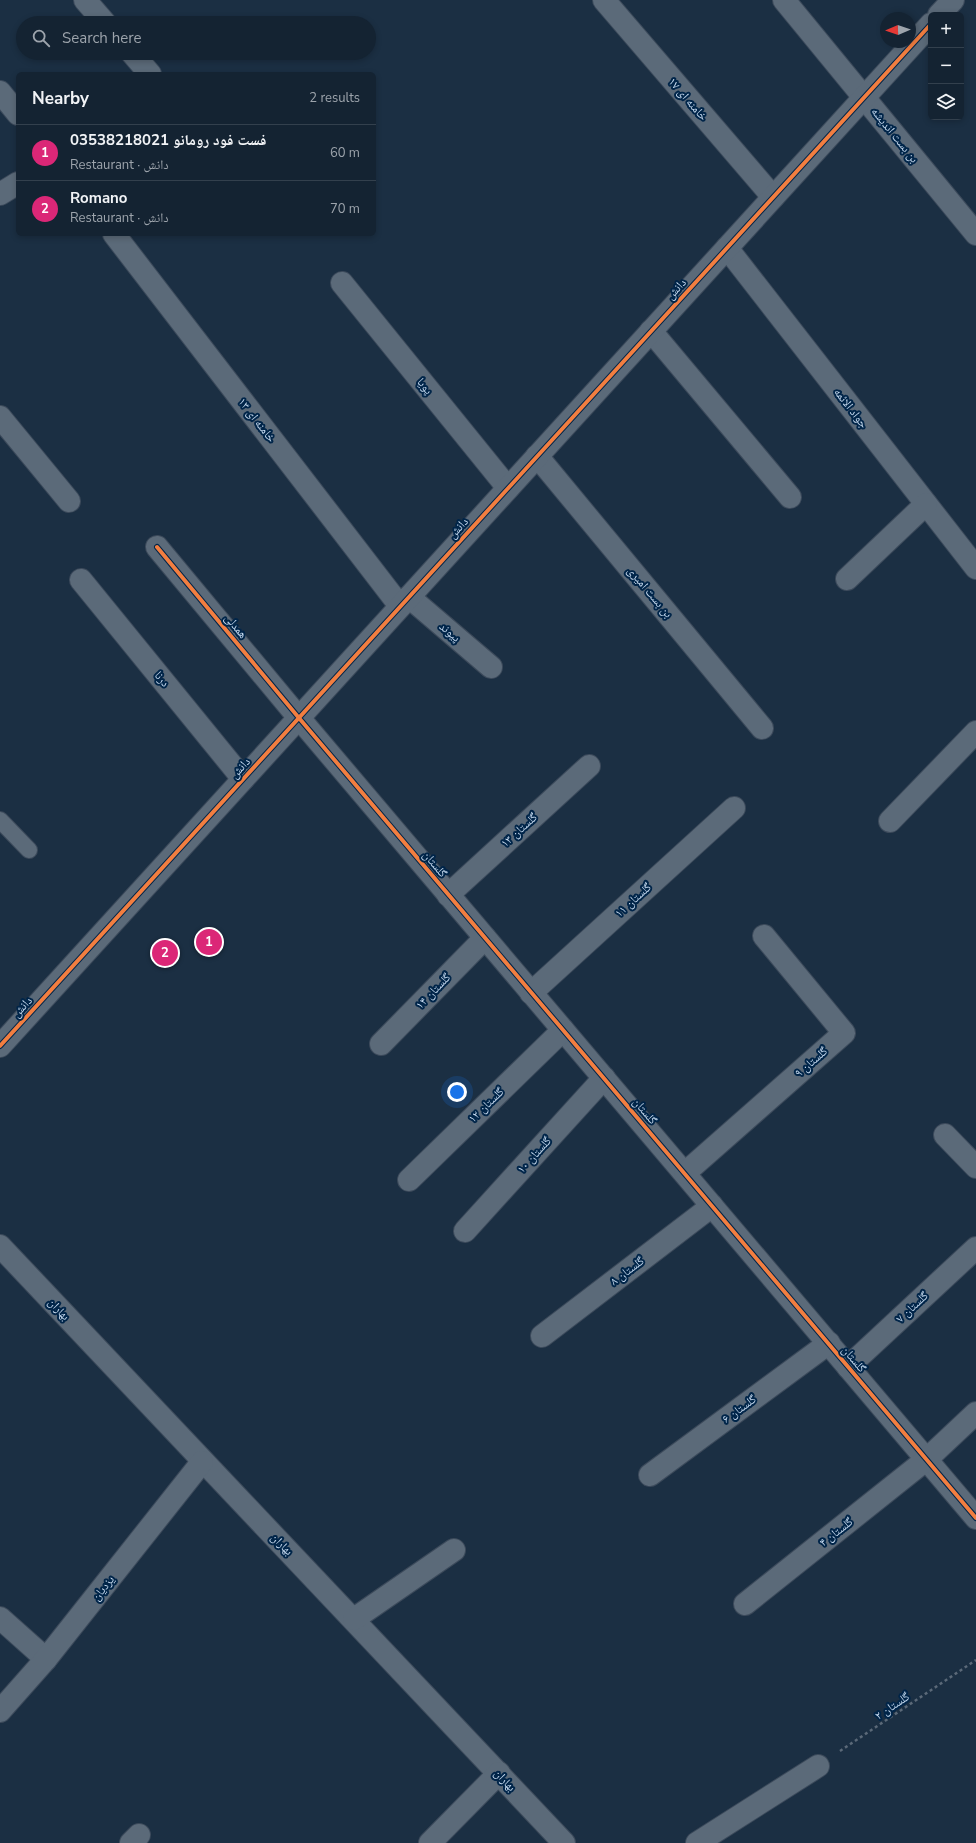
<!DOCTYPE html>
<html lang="en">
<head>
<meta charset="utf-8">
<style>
	:root { --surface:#142332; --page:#1d2b3a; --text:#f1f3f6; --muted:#9da4ac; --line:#33404d; --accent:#db2777 }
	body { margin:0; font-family:"Nunito Sans","Noto Naskh Arabic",sans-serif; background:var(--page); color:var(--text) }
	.controls { position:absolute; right:12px; top:12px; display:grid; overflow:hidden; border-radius:6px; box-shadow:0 2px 6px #0003 }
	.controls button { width:36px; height:36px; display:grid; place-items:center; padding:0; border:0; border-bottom:1px solid var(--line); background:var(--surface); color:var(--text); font:20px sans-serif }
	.compass { position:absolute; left:880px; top:12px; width:36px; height:36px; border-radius:50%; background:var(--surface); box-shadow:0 2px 6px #0003; rotate:268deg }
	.you { position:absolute; left:457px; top:1092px; width:14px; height:14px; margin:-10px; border:3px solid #fff; border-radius:50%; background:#1a73e8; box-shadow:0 0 0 6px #1a73e833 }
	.badge { display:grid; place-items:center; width:26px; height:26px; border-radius:50%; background:var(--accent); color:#fff; font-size:13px; font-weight:700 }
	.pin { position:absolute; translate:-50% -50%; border:2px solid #fff; box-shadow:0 1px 4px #0006 }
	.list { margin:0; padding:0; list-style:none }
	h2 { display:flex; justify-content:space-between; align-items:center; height:52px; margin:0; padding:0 16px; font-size:17px }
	h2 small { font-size:13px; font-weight:400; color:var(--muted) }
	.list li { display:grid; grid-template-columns:26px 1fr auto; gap:12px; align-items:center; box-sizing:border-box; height:56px; padding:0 16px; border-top:1px solid var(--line) }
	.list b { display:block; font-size:15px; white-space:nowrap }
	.list p { margin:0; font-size:13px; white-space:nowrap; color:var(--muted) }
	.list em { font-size:13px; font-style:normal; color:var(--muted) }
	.icon { flex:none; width:22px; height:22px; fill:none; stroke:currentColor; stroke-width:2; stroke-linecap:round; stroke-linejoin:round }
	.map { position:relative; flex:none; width:976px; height:1843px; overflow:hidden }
	.search { position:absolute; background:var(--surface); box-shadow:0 2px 6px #0003; left:16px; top:16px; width:360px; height:44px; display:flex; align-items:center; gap:10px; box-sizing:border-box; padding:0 14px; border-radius:22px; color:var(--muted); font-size:15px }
	.panel { position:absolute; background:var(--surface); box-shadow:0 2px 6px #0003; left:16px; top:72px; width:360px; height:164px; border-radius:6px }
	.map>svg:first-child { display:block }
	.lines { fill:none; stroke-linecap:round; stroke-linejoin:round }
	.lane-casing { stroke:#3c4a5b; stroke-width:18 }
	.street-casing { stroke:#3c4a5b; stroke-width:24 }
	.path { stroke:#5b6978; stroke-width:2.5; stroke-dasharray:3 3; stroke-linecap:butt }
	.lane { stroke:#5b6a79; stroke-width:16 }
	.street { stroke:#5b6a79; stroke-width:22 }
	.cycleway-casing { stroke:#002549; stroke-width:6 }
	.cycleway { stroke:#f27e40; stroke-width:4 }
	.labels { text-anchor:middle; stroke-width:4; stroke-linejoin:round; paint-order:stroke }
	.street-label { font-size:12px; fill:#c4d9ef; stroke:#002549 }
</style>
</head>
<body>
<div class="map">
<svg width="976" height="1843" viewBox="0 0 976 1843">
	<rect width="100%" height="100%" fill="#1b2f43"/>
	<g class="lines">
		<defs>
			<path id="lane" d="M0,820L29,850"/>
			<g id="street">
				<path d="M85,0L105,23"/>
				<path d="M604,0L773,197"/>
				<path d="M784,0L976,234"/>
				<path d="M939,15L953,0"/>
				<path d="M132,53L150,74"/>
				<path d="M0,92L18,114"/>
				<path d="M0,194L18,183"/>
				<path d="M114,234L400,606"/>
				<path d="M727,248L976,568"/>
				<path d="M342,283L508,488"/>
				<path d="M651,331L790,497"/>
				<path d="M0,417L69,501"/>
				<path d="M537,456L762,728"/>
				<path d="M157,547L299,718L976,1518"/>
				<path d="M847,579L926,504"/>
				<path d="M81,580L243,779"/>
				<path d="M409,597L491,667"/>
				<path d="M890,821L976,732"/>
				<path d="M448,895L589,766"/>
				<path d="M531,993L734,808"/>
				<path d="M381,1044L485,938"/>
				<path d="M0,1046L931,24"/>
				<path d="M945,1135L976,1167"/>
				<path d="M685,1173L844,1033L764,936"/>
				<path d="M409,1180L563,1030"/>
				<path d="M465,1231L604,1078"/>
				<path d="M0,1246L564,1843"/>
				<path d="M542,1336L712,1206"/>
				<path d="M848,1367L976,1248"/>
				<path d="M650,1475L829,1343"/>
				<path d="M745,1604L927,1459L976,1413"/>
				<path d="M0,1618L46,1659"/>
				<path d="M354,1619L454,1550"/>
				<path d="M0,1711L46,1659L202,1462"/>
				<path d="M131,1843L139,1835"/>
				<path d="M430,1843L499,1773"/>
				<path d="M697,1843L818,1766"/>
			</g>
		</defs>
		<use href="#lane" class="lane-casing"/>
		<use href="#street" class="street-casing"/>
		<path class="path" d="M840,1751L976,1660"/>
		<use href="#lane" class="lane"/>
		<use href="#street" class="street"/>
		<defs>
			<g id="cycleway">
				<path d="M157,547L299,718L976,1518"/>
				<path d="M0,1046L931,24"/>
			</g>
		</defs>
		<use href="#cycleway" class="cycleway-casing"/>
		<use href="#cycleway" class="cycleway"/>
	</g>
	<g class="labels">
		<g class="street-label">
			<text transform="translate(688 99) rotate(49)" y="4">خامنه ای ۱۷</text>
			<text transform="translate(895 135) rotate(51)" y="4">بن بست اندیشه</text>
			<text transform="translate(676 289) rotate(-48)" y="4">دانش</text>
			<text transform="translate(425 386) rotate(51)" y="4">پویا</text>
			<text transform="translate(851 408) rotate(52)" y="4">جواد الائمه</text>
			<text transform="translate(257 420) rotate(52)" y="4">خامنه ای ۱۳</text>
			<text transform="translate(458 528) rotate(-48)" y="4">دانش</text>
			<text transform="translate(650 592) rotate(50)" y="4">بن بست امیری</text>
			<text transform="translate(236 626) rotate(50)" y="4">همدلی</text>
			<text transform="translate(450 632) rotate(40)" y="4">پیوند</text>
			<text transform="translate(162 679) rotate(51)" y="4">درنا</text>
			<text transform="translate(240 768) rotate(-48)" y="4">دانش</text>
			<text transform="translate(519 830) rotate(-42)" y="4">گلستان ۱۳</text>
			<text transform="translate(435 864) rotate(50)" y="4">گلستان</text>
			<text transform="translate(633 900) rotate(-42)" y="4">گلستان ۱۱</text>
			<text transform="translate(433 991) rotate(-46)" y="4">گلستان ۱۴</text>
			<text transform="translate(22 1007) rotate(-48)" y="4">دانش</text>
			<text transform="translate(811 1062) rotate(-41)" y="4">گلستان ۹</text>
			<text transform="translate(486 1105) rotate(-44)" y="4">گلستان ۱۲</text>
			<text transform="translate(645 1111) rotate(50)" y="4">گلستان</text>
			<text transform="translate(534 1155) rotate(-48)" y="4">گلستان ۱۰</text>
			<text transform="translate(627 1271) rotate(-37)" y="4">گلستان ۸</text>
			<text transform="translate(912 1307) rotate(-43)" y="4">گلستان ۷</text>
			<text transform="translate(59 1309) rotate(47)" y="4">بهاران</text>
			<text transform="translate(854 1359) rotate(50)" y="4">گلستان</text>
			<text transform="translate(739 1409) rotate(-36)" y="4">گلستان ۶</text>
			<text transform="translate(836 1532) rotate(-38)" y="4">گلستان ۴</text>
			<text transform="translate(282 1544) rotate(46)" y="4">بهاران</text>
			<text transform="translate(103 1588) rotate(-52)" y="4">یزدیان</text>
			<text transform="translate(892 1706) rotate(-34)" y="4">گلستان ۲</text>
			<text transform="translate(505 1780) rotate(47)" y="4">بهاران</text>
		</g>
	</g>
</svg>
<div class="controls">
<button>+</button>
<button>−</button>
<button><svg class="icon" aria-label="layers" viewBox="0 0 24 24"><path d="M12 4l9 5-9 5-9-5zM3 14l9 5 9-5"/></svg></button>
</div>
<svg class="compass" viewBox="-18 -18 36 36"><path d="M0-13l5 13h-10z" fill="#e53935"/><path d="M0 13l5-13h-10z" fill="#9da4ac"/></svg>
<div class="you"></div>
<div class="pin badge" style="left:209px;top:942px">1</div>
<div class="pin badge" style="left:165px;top:953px">2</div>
<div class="search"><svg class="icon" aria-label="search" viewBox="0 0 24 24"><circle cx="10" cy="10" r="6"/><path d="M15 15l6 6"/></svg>Search here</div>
<section class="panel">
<h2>Nearby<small>2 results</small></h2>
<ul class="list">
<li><span class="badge">1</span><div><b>فست فود رومانو 03538218021</b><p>Restaurant · دانش</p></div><em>60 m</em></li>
<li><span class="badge">2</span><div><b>Romano</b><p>Restaurant · دانش</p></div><em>70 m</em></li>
</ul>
</section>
</div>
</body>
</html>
